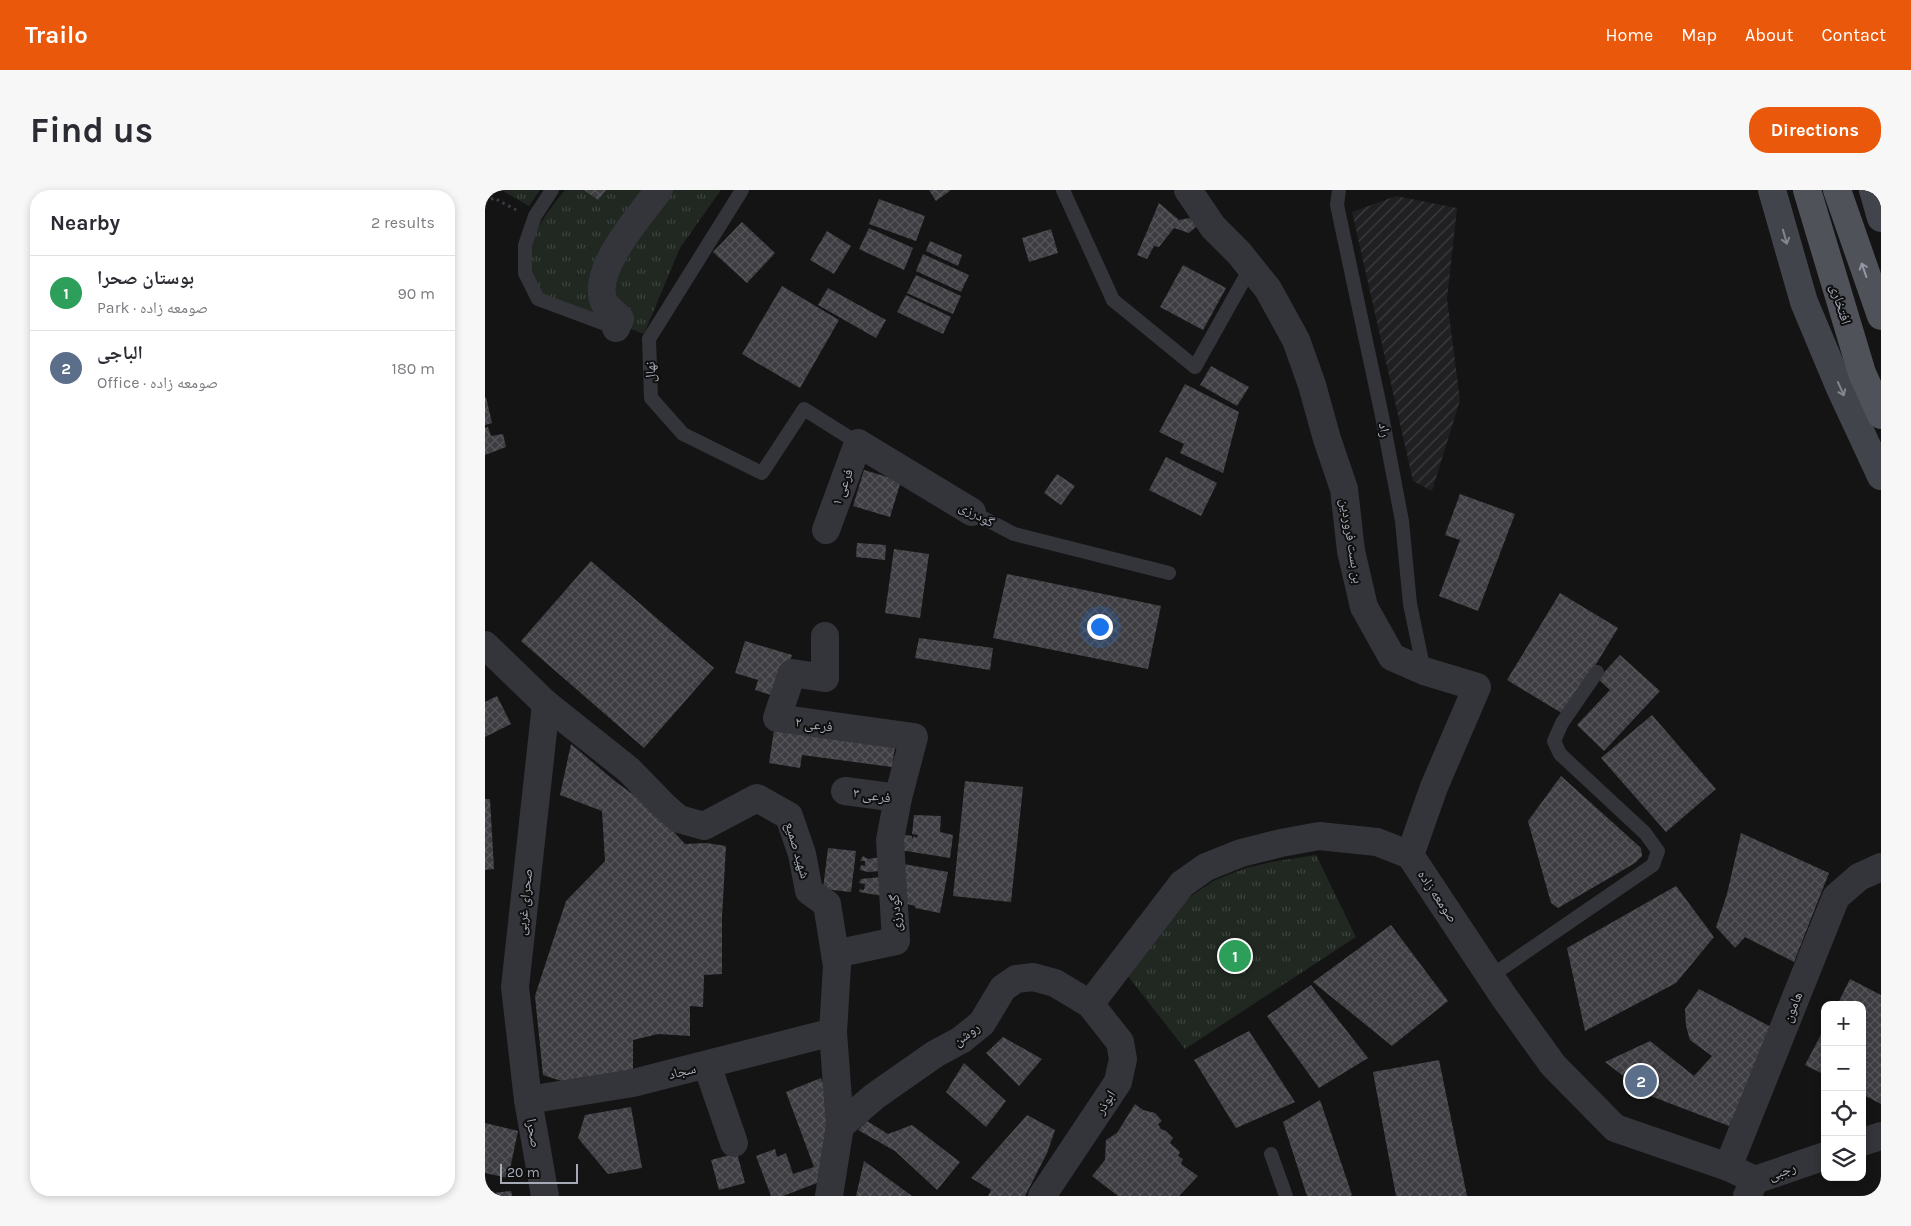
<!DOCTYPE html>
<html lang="en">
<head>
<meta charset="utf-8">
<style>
	:root { --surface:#fff; --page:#f7f7f7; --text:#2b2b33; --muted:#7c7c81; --line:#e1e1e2; --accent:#ea580c }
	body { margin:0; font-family:Karla,"Noto Naskh Arabic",sans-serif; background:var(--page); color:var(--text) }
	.controls { position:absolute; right:15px; bottom:15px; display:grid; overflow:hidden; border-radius:10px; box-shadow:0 2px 8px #0003 }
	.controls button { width:45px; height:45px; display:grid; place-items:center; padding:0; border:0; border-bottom:1px solid var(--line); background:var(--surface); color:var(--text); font:25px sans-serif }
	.scale { position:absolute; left:15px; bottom:12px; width:78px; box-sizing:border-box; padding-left:5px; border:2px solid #a5aab6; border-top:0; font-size:14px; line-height:18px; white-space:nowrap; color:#a5aab6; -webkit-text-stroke:4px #0f0f10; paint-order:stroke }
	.you { position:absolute; left:614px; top:436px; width:18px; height:18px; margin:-12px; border:4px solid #fff; border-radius:50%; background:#1a73e8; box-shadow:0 0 0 8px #1a73e833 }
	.badge { display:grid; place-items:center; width:32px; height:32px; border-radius:50%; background:var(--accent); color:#fff; font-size:16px; font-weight:700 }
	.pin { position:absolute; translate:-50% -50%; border:2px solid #fff; box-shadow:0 1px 5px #0006 }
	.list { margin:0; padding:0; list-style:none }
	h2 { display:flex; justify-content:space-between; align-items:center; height:65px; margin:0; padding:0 20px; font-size:21px }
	h2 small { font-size:16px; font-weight:400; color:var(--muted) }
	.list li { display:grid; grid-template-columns:32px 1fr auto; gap:15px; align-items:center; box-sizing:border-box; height:75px; padding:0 20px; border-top:1px solid var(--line) }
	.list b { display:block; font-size:19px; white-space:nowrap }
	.list p { margin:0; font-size:16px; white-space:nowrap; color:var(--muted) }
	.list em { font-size:16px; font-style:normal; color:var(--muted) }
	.icon { flex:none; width:28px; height:28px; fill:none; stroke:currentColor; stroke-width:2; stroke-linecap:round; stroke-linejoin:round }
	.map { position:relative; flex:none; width:1396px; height:1006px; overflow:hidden; border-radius:20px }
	header { display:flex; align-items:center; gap:30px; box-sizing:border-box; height:70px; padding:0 25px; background:var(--accent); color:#fff }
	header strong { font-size:24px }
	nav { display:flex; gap:28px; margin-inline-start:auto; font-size:18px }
	.intro { display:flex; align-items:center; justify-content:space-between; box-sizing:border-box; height:120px; padding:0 30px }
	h1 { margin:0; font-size:35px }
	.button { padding:12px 22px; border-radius:20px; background:var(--accent); color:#fff; font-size:18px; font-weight:700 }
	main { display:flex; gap:30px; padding:0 30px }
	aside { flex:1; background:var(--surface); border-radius:20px; box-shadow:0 2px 8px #0003 }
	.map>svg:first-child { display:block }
	.industrial { fill:url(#industrial-furrows) }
	.park { fill:url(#park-tufts) }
	.building { fill:url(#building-cross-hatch) }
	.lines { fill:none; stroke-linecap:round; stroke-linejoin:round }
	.path { stroke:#3a3c42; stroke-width:3; stroke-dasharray:2.5 4; stroke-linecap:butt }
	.service { stroke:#34353a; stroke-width:14 }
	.minor { stroke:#34353a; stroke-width:28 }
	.secondary { stroke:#42444b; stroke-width:28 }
	.primary { stroke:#50525a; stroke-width:28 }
	.oneway { stroke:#828691 }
	.oneway2 { stroke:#9498a4 }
	.labels { text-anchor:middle; stroke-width:4; stroke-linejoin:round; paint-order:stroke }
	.street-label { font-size:14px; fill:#a5aab6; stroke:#0f0f10 }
</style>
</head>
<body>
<header>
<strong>Trailo</strong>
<nav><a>Home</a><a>Map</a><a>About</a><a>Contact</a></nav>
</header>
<div class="intro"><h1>Find us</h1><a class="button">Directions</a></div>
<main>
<aside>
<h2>Nearby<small>2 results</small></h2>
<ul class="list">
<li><span class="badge" style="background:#2e9e5b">1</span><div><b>بوستان صحرا</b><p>Park · صومعه زاده</p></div><em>90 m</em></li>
<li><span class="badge" style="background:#5c6f8a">2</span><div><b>الباجی</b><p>Office · صومعه زاده</p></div><em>180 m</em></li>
</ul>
</aside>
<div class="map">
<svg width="1396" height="1006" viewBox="0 0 1396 1006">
	<defs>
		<pattern id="industrial-furrows" width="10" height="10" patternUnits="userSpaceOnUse" patternTransform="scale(1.25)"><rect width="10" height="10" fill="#202022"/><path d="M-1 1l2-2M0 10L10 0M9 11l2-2" fill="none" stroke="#3d3e40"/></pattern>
		<pattern id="park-tufts" width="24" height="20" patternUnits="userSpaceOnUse" patternTransform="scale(1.25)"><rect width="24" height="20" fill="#202821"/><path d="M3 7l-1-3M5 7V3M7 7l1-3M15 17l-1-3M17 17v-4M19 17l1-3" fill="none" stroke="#3d443f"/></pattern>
		<pattern id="building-cross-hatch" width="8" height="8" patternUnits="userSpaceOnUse" patternTransform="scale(1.25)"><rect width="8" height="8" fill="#3e3e42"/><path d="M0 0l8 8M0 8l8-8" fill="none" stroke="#57575b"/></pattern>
	</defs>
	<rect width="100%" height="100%" fill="#141415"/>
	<path class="industrial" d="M911,6L972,18L962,109L975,210L947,301L928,291L867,22Z"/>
	<g class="park">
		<path d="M16,0H55L44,16Z"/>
		<path d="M80,0H236L195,58L159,144L57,105C53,96 47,85 46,76C43,45 62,22 80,0Z"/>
		<path d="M831,665L871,747L700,859L642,785L700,710L730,690L761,678L786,672Z"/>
	</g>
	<g class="building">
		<path d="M99,0H121L113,10Z"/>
		<path d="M444,0H466L451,11Z"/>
		<path d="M394,9L440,26L431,51L384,34Z"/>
		<path d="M674,13L694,30L705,28L712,36L704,43L689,38L674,57L669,56L662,69L652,65Z"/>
		<path d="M257,32L290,63L262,93L228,62Z"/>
		<path d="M384,38L428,58L419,80L374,59Z"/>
		<path d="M566,39L573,63L544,72L537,48Z"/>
		<path d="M342,41L366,56L349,84L325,70Z"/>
		<path d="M445,51L477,65L473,76L441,61Z"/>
		<path d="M438,64L484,85L476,102L431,81Z"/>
		<path d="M698,75L741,98L718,140L675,117Z"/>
		<path d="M431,85L476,106L468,124L422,103Z"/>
		<path d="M297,96L354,130L315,198L257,164Z"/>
		<path d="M343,98L401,130L391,148L333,115Z"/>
		<path d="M421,105L466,127L458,144L412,122Z"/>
		<path d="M726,176L764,197L752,216L715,195Z"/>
		<path d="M700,194L754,222L738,283L695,263L699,254L674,242Z"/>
		<path d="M1,207L7,233L0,235V208Z"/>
		<path d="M3,237L6,246L18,244L21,257L0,265V238Z"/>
		<path d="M681,267L732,293L716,326L664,300Z"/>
		<path d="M379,280L416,291L405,327L368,316Z"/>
		<path d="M572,284L590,296L576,315L559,303Z"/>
		<path d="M975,304L1030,324L993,421L954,406L975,350L960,345Z"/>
		<path d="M372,353L401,355L400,370L371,367Z"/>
		<path d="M409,359L444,364L435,428L400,423Z"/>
		<path d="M106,371L229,478L159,558L36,451Z"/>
		<path d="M522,384L676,416L663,479L508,448Z"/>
		<path d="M1075,403L1133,438L1080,525L1022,490Z"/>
		<path d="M434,448L508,458L505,480L430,468Z"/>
		<path d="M260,451L307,465L293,507L270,500L273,490L250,483Z"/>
		<path d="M1135,465L1175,501L1119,561L1092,535L1125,500L1113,489Z"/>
		<path d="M12,506L26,534L0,547V512Z"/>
		<path d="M1167,525L1231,599L1181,642L1116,568Z"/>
		<path d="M289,540L410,557L407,577L317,565L315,578L284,573Z"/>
		<path d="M86,554L131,592L168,619L200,654L221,653L241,656L237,727V784L219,785L218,817L205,816V846L173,844L148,850V893L104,900L58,885L50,806L81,711L120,671L117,621L75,605Z"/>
		<path d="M1076,586L1156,658L1157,666L1150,673L1073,718L1066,713L1043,631Z"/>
		<path d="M480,591L538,597L526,712L468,706Z"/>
		<path d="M0,609H5L9,679L0,680Z"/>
		<path d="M429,625L456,626L455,642L468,645L465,668L415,660L416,644L427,646V649L429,646L432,648L433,645L427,644Z"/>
		<path d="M1256,643L1344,683L1309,772L1260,747L1250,758L1231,737L1242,704Z"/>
		<path d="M343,658L371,661L366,702L338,699Z"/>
		<path d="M378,666L383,669L396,667L406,680L383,682L375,680L376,675L380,676V671H375Z"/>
		<path d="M413,673L463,682L455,723L430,718V716L415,712Z"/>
		<path d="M396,687L404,707L374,702L375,699L379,700L380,694L374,693L376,689Z"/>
		<path d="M1191,696L1229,747L1191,793L1100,841L1082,758Z"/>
		<path d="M906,735L963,811L907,856L828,792Z"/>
		<path d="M1365,789L1396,805V914L1377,904V815H1352Z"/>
		<path d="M826,795L883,868L834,898L782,826Z"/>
		<path d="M1214,799L1290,839L1244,936L1163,905L1120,872L1165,851L1209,886L1227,866L1205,850L1201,836L1200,819Z"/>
		<path d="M1340,837V885L1320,875Z"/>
		<path d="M764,841L810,912L751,938L709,870Z"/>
		<path d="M518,847L557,869L534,896L501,863Z"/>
		<path d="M954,870L982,1006H911L888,882Z"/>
		<path d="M479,873L521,911L501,937L461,902Z"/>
		<path d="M336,888L345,912L332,993L298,1006H286L271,966L290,959L292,967L301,963L308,984L329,977L301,902Z"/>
		<path d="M835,910L867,1005L865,1006H822L798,932Z"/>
		<path d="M650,914L658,920L670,923L677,931L673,934L676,939L681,941L688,948L685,953L695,962L693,966L698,969L696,974L713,986L694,1006H633L607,986L620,970L621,950L632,943Z"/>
		<path d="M146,917L157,978L123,984L93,948L100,925Z"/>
		<path d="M542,925L570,940L562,963L540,1006H503L506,1000L486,988Z"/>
		<path d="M382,931L403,944L427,935L475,972L452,1000L410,961L373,940Z"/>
		<path d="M0,933L33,941L23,988L0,983Z"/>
		<path d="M252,963L260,993L234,1000L226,970Z"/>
		<path d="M379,971L427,1006H371Z"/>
		<path d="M26,1001L27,1006H0V1004Z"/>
	</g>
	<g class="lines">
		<path class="path" d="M0,12L9,8L33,21"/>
		<g class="service">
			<path d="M67,0L50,26L40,55V83L53,109L131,138"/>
			<path d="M257,0L164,149L166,208L198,244L277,283L319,219L373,253"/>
			<path d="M578,0L628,110L710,177L766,77"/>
			<path d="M854,0L852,15L897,226L917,331L925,414L939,481"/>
			<path d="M487,322L529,344L684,383"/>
			<path d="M1006,786L1168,675L1173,661L1160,643L1075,564L1069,551L1077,533L1112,482"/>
			<path d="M786,964L801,1006"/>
		</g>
		<g class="minor">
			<path d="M703,0L728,37L754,63L783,99L811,150L827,195L842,249L859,299L866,361L879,417L907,467L939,481L992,497L949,597L925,665"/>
			<path d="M131,138L135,129C131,124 122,118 119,112C105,81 157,23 174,0"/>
			<path d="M341,340L373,253L487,322"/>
			<path d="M340,446V488L307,483L292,528L429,547L413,608L405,650L411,751L350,764"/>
			<path d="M0,455L61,514L144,580L179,616L194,629L219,636L272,608L304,626L317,664L324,701L342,714L352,776L348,842L355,936L344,1006"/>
			<path d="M360,601L413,608"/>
			<path d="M605,814L697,694L721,677L756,663L796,653L834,646L892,652L925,665L1019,807L1068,875L1130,938L1243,977L1270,990"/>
			<path d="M222,875L249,953"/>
			<path d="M43,910L148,893L348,842"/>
			<path d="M355,936L390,906L450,864L476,850L497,833L518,798L531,789L548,787L570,793L605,814L635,852L638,869L633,892L557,1006"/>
			<path d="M1377,952L1396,946"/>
			<path d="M1243,977L1351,707L1374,687L1396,677"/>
			<path d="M60,1006L43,910L30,797L61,514"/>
			<path d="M1262,1006L1270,990L1340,966"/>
		</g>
		<g class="secondary">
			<path d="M1287,0L1319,112L1355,198L1396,286"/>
			<path d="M1388,0L1396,28"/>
		</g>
		<g class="primary">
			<path d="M1322,0L1377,183L1396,225"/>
			<path d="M1352,0L1396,126"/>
		</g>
	</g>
	<defs><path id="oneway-shaft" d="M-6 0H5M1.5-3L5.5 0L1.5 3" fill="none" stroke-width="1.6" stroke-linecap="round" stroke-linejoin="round" transform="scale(1.25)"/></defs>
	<g class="oneway">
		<use href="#oneway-shaft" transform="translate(1300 47) rotate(74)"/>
		<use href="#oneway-shaft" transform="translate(1356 199) rotate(66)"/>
	</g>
	<use class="oneway2" href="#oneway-shaft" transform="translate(1379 80) rotate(-109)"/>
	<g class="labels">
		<g class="street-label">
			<text transform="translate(1356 114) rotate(73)" y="5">افتخاری</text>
			<text transform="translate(165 182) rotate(-92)" y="5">نهال</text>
			<text transform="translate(900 240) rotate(79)" y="5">راد</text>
			<text transform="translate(357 297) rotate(-70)" y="5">فرعی ۱</text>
			<text transform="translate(492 324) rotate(29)" y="5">گودرزی</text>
			<text transform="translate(867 351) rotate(81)" y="5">بن بست فروردین</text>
			<text transform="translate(329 534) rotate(8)" y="5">فرعی ۲</text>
			<text transform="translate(387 605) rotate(8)" y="5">فرعی ۳</text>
			<text transform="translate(313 660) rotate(74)" y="5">شهید صمیع</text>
			<text transform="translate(953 706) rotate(56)" y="5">صومعه زاده</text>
			<text transform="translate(39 712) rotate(-84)" y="5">صحرای غربی</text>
			<text transform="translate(410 723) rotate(-94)" y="5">گودرزی</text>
			<text transform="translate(1307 817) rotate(-68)" y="5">هامون</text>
			<text transform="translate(481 844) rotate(-37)" y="5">روشن</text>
			<text transform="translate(197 881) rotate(-14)" y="5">سجاد</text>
			<text transform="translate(620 912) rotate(-57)" y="5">ابوذر</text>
			<text transform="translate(49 943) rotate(80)" y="5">صحرا</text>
			<text transform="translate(1297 981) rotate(-20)" y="5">رجبی</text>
		</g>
	</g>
</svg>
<div class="controls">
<button>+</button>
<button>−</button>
<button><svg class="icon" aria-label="locate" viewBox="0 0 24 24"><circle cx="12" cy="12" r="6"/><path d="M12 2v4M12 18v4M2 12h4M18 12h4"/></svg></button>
<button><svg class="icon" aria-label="layers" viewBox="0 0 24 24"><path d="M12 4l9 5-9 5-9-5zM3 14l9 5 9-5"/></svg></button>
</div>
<div class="scale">20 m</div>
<div class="you"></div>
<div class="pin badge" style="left:750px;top:766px;background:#2e9e5b">1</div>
<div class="pin badge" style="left:1156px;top:891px;background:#5c6f8a">2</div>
</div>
</main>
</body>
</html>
